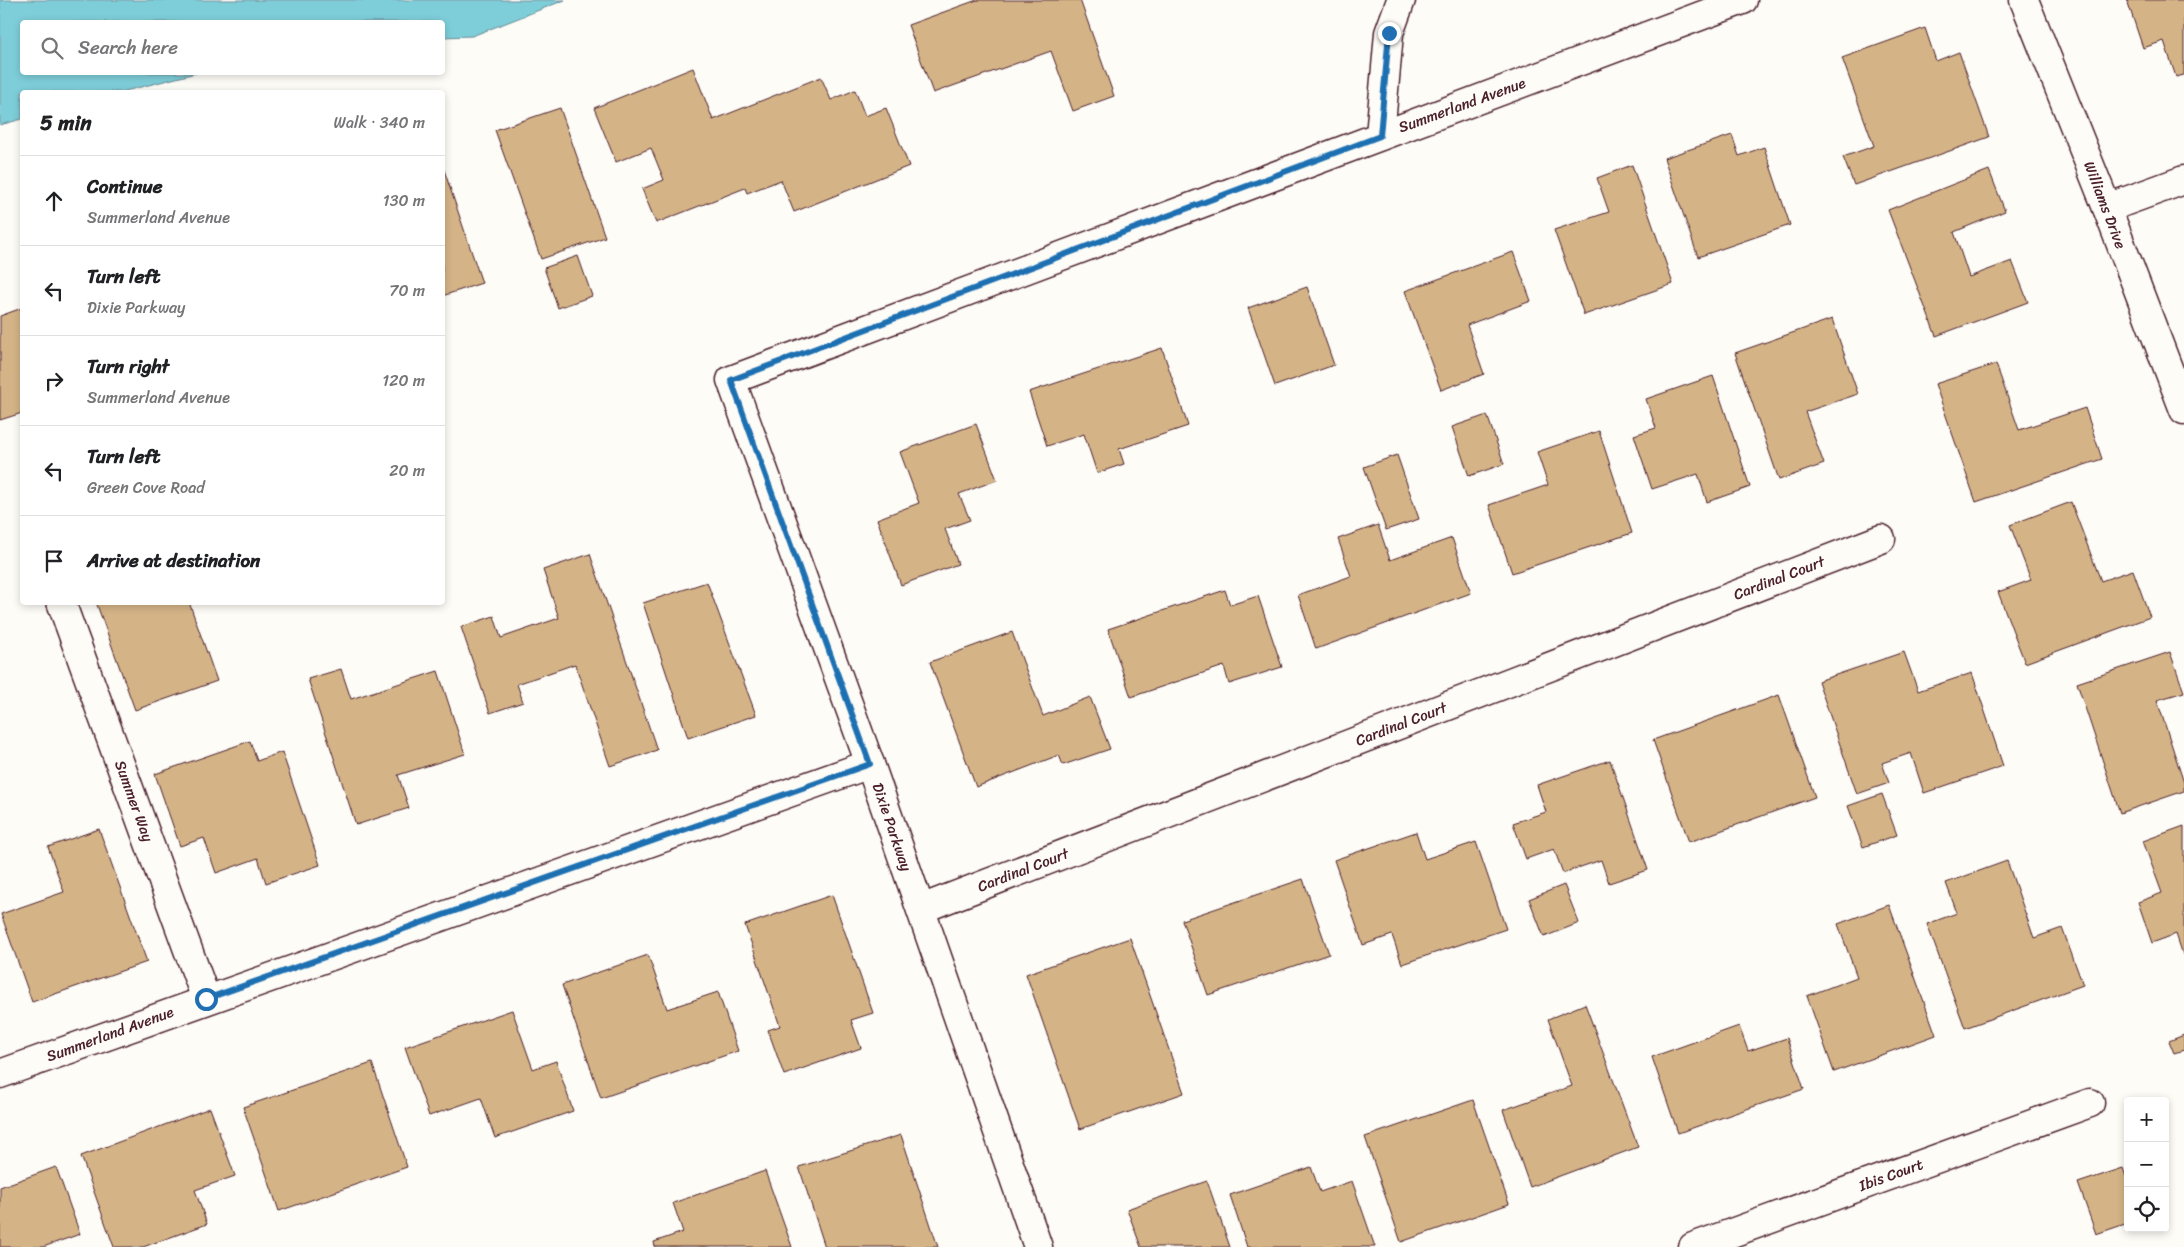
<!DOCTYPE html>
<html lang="en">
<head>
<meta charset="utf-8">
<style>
	:root { --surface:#fff; --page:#f2f2f2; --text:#202124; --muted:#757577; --line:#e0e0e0 }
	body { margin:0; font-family:Sriracha,sans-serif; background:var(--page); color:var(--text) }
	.controls { position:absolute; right:15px; bottom:15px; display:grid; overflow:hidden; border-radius:5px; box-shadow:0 2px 8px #0003 }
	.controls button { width:45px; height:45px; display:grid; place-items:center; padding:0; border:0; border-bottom:1px solid var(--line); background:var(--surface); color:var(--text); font:25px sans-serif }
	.stop { position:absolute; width:15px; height:15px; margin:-11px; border:4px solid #1f6fb2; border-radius:50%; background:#fff }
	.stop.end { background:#1f6fb2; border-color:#fff; box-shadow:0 1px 5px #0008 }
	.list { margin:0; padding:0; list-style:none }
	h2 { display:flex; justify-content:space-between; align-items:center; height:65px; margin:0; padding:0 20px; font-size:21px }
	h2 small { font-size:16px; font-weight:400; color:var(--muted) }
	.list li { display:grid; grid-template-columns:32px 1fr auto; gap:15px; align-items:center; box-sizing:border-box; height:90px; padding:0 20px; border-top:1px solid var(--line) }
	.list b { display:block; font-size:19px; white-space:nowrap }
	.list p { margin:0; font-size:16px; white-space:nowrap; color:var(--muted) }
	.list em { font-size:16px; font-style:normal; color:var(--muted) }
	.icon { flex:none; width:28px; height:28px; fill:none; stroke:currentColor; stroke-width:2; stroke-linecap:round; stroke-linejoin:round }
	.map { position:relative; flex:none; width:2184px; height:1247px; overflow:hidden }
	.search { position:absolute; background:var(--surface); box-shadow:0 2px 8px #0003; left:20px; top:20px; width:425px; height:55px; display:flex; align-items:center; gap:12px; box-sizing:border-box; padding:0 18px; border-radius:5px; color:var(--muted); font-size:19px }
	.panel { position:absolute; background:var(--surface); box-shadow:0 2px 8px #0003; left:20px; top:90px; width:425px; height:515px; border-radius:5px }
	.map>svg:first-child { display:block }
	.water { fill:#7eced9; stroke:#698893 }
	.building { fill:#d4b487; stroke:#4a1f2b }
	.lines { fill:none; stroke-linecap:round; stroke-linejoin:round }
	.minor-casing { stroke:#4a1f2b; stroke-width:31 }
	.minor { stroke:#fdfcf7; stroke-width:28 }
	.route { stroke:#1f6fb2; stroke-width:6 }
	.labels { text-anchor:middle; stroke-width:5; stroke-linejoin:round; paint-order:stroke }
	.street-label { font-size:15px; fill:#4a1f2b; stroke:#fdfcf7 }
</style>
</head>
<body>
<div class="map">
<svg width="2184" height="1247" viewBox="0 0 2184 1247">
	<rect width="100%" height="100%" fill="#fdfcf7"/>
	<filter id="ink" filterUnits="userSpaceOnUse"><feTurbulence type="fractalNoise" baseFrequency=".02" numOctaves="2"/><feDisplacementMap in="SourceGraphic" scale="10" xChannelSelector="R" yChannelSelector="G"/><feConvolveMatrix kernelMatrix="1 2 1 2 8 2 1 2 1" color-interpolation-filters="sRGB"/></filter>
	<g filter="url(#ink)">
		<path class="water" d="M0,0H565L472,36L443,37L442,22H22V72L196,73L121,92H22V119L0,125Z"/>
		<g class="building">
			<path d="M977,0H1080L1114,96L1073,111L1051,51L933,93L908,25Z"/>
			<path d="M2127,0H2184V75L2176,77L2164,41L2143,48Z"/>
			<path d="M1925,28L1936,61L1959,52L1989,137L1854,185L1843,157L1874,146L1842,58Z"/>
			<path d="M693,68L713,120L821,77L831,100L855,90L865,116L886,108L909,166L794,212L781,180L747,193L745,188L656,223L642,189L664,180L651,148L616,162L594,108Z"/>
			<path d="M560,108L605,237L541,259L495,130Z"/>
			<path d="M1732,135L1739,156L1764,147L1790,225L1698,257L1664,158Z"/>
			<path d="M442,164L482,283L442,296Z"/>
			<path d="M1632,165L1673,284L1584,315L1554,230L1609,212L1597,178Z"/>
			<path d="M1989,170L2005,211L1954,232L1969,277L2012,261L2028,302L1936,336L1888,210Z"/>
			<path d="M1513,252L1531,301L1467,325L1484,374L1441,390L1405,291Z"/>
			<path d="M578,256L592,296L558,308L544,268Z"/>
			<path d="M1307,287L1334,365L1275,386L1248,308Z"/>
			<path d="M22,308V413L0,420V316Z"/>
			<path d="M1832,319L1858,394L1805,412L1824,464L1779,480L1735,353Z"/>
			<path d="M1162,348L1188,426L1119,449L1124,464L1097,473L1084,434L1047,446L1029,392Z"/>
			<path d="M1996,364L2019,430L2085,408L2102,459L1976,502L1935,384Z"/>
			<path d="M1713,376L1750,487L1707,502L1698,474L1652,489L1634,435L1656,428L1646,399Z"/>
			<path d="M1487,415L1504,464L1469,476L1452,427Z"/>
			<path d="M976,424L997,480L959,494L970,520L945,529L958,564L901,585L877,519L919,503L900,452Z"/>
			<path d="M1599,431L1632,533L1512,573L1489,505L1548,485L1537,452Z"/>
			<path d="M1397,455L1419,519L1386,530L1364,467Z"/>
			<path d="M2071,502L2101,581L2133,570L2150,617L2025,663L1998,592L2031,580L2010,525Z"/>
			<path d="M1378,525L1390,560L1452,538L1471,593L1316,649L1298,595L1351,576L1338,539Z"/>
			<path d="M590,554L657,750L610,766L575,664L517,684L523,702L490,713L461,627L494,616L501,638L559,618L543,570Z"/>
			<path d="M707,582L756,715L688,738L643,603Z"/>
			<path d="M1225,590L1230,605L1258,596L1282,667L1229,684L1224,666L1131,697L1108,629Z"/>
			<path d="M96,602H189L217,681L135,710Z"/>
			<path d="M1012,632L1043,716L1090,697L1110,749L1063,765L1059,755L976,787L930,662Z"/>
			<path d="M1904,652L1918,691L1972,673L2003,766L1924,793L1911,753L1882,763L1889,783L1857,794L1818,681Z"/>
			<path d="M2170,652L2184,692L2157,700L2184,783V791L2120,813L2077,683Z"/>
			<path d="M341,669L351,699L438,671L465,754L398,775L409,808L356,825L308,679Z"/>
			<path d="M1779,695L1815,797L1689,842L1653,740Z"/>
			<path d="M250,741L257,761L282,752L320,865L266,883L258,858L216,873L204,838L180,846L155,774Z"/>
			<path d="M1610,760L1648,870L1609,883L1601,860L1563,873L1554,849L1526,859L1513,823L1546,812L1537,785Z"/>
			<path d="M1882,794L1897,835L1863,847L1848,806Z"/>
			<path d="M2184,826V954L2183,955L2176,934L2152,943L2138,902L2162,893L2143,841Z"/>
			<path d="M99,829L147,962L32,1002L1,914L64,892L48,847Z"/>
			<path d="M1416,832L1425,859L1476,842L1506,929L1402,964L1392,935L1363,945L1334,860Z"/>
			<path d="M2007,861L2034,938L2062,928L2083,985L1965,1028L1927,924L1957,913L1946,883Z"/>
			<path d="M1303,879L1329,954L1208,995L1182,920Z"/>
			<path d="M1564,885L1579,923L1544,937L1529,899Z"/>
			<path d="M832,895L873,1013L851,1020L861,1048L784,1075L768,1030L780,1026L745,925Z"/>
			<path d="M1889,905L1936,1035L1834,1072L1807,996L1857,977L1838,924Z"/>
			<path d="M1130,938L1184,1093L1080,1129L1026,974Z"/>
			<path d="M648,955L667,1009L718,992L738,1051L601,1098L562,985Z"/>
			<path d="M1585,1004L1638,1147L1530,1187L1503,1110L1572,1086L1548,1019Z"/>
			<path d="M512,1010L533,1069L556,1061L573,1111L495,1138L481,1098L429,1116L405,1047Z"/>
			<path d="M1739,1026L1748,1051L1787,1038L1804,1089L1678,1133L1652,1057Z"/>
			<path d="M2184,1035V1050L2174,1053L2169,1041Z"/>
			<path d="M372,1063L407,1167L279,1211L243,1107Z"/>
			<path d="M1473,1100L1509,1204L1401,1242L1365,1137Z"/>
			<path d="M210,1108L235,1176L195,1190L207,1224L143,1247H114L81,1156Z"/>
			<path d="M901,1135L938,1247H825L799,1167Z"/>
			<path d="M56,1167L80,1234L43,1247H0V1187Z"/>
			<path d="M1311,1167L1320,1192L1352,1181L1375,1247H1247L1230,1195Z"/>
			<path d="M2123,1168L2128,1182V1223L2096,1234L2078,1183Z"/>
			<path d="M765,1171L792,1247H655L654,1242L683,1232L673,1203Z"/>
			<path d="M1207,1181L1230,1247H1141L1127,1209Z"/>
		</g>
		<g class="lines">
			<defs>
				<g id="minor">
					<path d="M2024,0L2107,208L2184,410"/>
					<path d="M1380,136L1389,33L1401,0"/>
					<path d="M2107,208L2184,180"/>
					<path d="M61,602L206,999"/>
					<path d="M921,909L1881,539"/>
					<path d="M0,1074L870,764"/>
					<path d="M1038,1247L870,764L731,380L1743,0"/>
					<path d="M1693,1247L2090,1103"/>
				</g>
			</defs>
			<use href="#minor" class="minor-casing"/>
			<use href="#minor" class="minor"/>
		</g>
	</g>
	<g class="lines" filter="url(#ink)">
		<path class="route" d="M206,999L870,764L731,380L1380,136L1389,33"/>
	</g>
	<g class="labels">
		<g class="street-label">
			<text transform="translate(1462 105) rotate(-20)" y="5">Summerland Avenue</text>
			<text transform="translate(2105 205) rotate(69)" y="5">Williams Drive</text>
			<text transform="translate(1779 578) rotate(-21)" y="5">Cardinal Court</text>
			<text transform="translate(1401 724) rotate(-21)" y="5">Cardinal Court</text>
			<text transform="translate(134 801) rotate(70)" y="5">Summer Way</text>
			<text transform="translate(892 827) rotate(71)" y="5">Dixie Parkway</text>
			<text transform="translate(1023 870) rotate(-21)" y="5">Cardinal Court</text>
			<text transform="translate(110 1034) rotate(-20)" y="5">Summerland Avenue</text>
			<text transform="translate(1891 1175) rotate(-20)" y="5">Ibis Court</text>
		</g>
	</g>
</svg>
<div class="controls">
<button>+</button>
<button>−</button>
<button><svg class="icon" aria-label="locate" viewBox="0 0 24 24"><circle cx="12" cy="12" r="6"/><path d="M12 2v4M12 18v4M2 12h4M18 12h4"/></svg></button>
</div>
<div class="stop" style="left:206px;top:999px"></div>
<div class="stop end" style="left:1389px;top:33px"></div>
<div class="search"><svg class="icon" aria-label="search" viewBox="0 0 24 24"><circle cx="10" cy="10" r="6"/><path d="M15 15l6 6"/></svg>Search here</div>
<section class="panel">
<h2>5 min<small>Walk · 340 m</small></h2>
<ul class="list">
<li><svg class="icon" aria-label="ahead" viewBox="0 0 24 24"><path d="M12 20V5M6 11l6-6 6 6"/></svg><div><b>Continue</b><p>Summerland Avenue</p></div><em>130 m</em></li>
<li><svg class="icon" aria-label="left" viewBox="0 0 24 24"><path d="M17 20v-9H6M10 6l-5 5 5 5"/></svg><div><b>Turn left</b><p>Dixie Parkway</p></div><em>70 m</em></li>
<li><svg class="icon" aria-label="right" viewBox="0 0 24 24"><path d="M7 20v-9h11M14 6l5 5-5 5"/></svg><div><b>Turn right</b><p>Summerland Avenue</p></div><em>120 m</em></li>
<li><svg class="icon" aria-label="left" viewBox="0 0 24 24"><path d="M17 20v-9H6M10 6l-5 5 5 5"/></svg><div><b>Turn left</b><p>Green Cove Road</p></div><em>20 m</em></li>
<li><svg class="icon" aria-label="arrive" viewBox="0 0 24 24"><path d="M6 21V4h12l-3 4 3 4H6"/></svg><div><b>Arrive at destination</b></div></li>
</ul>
</section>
</div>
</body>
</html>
